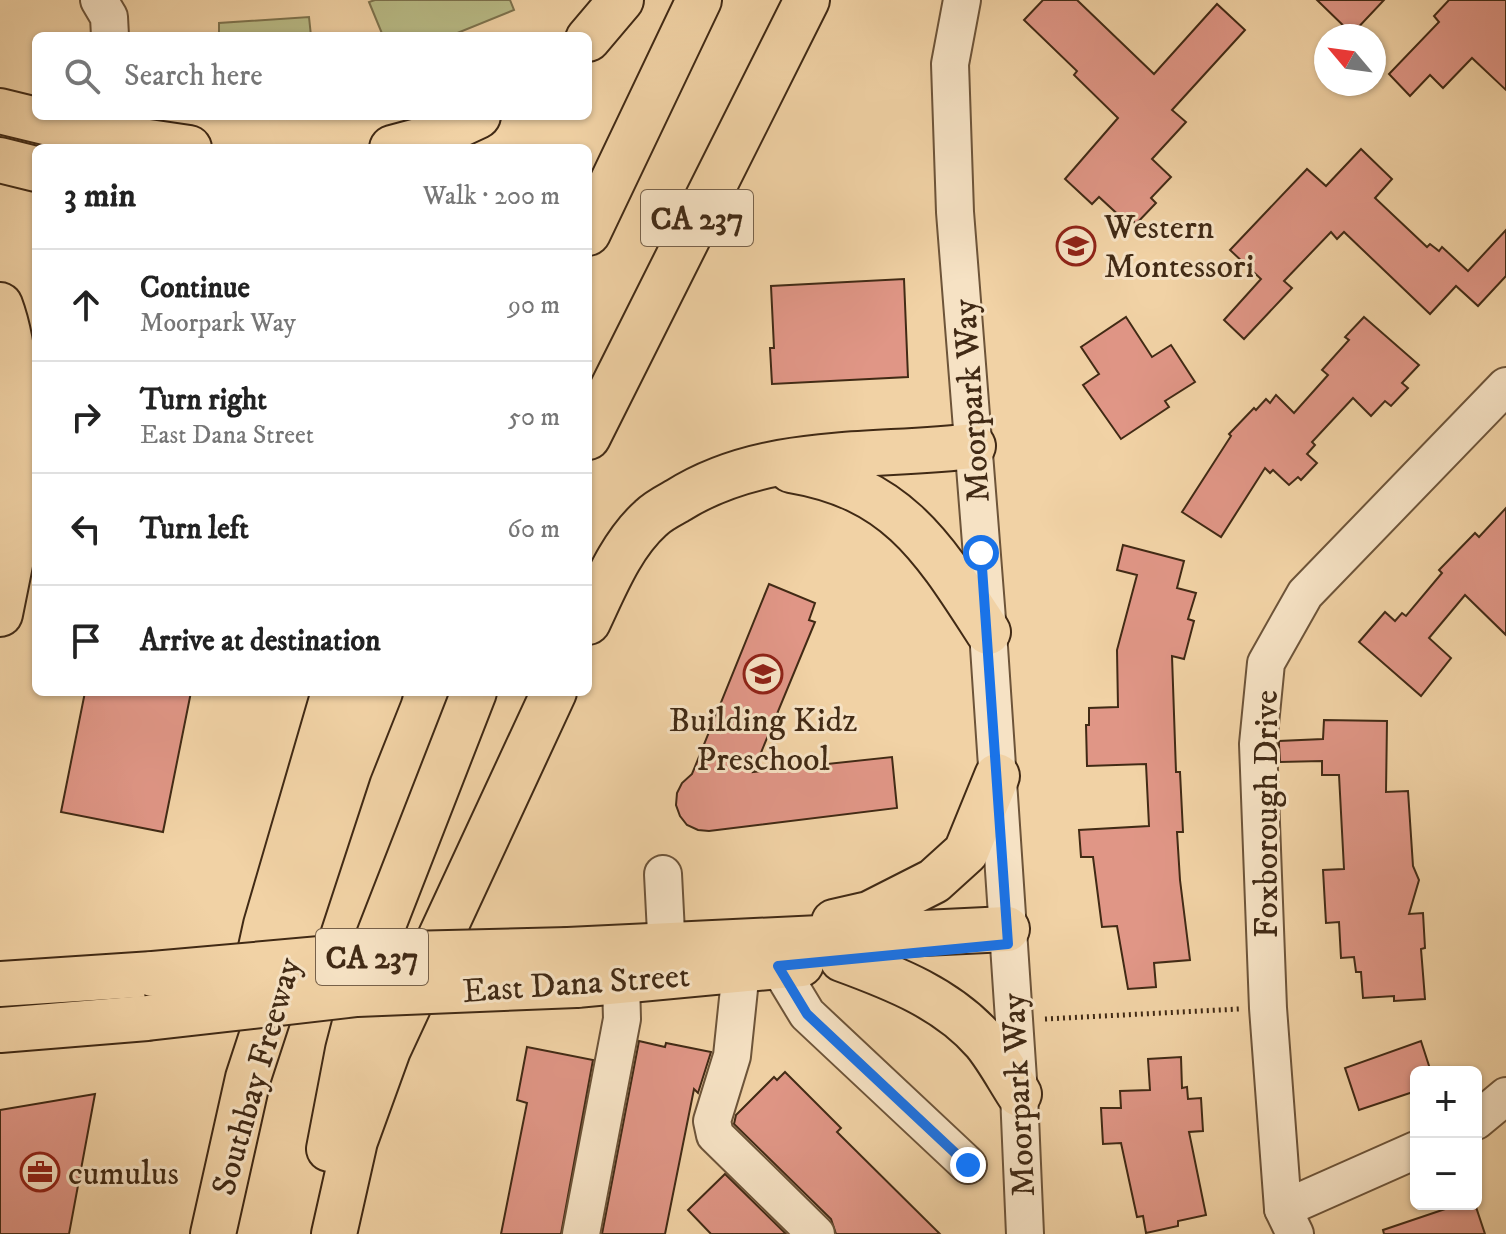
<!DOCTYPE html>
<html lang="en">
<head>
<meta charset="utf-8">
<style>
	:root { --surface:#fff; --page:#f2f2f2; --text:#222; --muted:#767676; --line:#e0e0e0 }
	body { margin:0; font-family:"IM FELL DW Pica",serif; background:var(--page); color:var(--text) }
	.controls { position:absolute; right:24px; bottom:24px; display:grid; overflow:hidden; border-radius:12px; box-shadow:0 2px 6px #0004 }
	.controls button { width:72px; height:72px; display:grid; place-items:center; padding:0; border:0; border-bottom:2px solid var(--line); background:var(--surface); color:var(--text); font:40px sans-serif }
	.compass { position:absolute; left:1314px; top:24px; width:72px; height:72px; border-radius:50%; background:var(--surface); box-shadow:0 2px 6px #0004; rotate:299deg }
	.stop { position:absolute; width:24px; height:24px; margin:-18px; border:6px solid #1a73e8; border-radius:50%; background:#fff }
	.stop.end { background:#1a73e8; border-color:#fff; box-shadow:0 2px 8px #0008 }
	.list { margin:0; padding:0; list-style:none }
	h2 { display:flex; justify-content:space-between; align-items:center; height:104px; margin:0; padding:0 32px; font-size:34px }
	h2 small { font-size:26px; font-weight:400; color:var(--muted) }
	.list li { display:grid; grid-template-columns:52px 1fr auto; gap:24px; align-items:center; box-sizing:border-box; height:112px; padding:0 32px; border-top:2px solid var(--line) }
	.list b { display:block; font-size:30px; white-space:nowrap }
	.list p { margin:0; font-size:26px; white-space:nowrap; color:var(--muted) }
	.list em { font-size:26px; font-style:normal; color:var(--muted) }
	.icon { flex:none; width:44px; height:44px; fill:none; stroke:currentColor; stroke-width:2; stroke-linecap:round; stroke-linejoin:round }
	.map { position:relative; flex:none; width:1506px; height:1234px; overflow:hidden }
	.search { position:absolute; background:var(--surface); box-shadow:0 2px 6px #0004; left:32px; top:32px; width:560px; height:88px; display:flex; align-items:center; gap:20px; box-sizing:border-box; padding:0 28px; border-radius:12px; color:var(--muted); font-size:30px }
	.panel { position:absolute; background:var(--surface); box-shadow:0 2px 6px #0004; left:32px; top:144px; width:560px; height:552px; border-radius:12px }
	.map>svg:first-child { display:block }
	.pitch { fill:#b9bc87; stroke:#7d734e; stroke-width:2 }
	.building { fill:#e09686; stroke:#412a15; stroke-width:2 }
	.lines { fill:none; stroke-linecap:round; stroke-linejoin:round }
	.minor-casing { stroke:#6d5439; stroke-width:40 }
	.major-casing { stroke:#412a15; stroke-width:48 }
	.highway-casing { stroke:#412a15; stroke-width:48 }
	.path { stroke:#412a15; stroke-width:5; stroke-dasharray:2 4; stroke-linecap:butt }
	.minor { stroke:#f6e2c4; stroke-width:36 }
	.major { stroke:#f1d2a5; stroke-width:44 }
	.highway { stroke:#f1d2a5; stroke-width:44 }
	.major-bridge-casing { stroke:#412a15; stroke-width:48; stroke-linecap:butt }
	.major-bridge { stroke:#f1d2a5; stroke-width:44 }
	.route { stroke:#1a73e8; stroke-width:10 }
	.labels { text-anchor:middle; stroke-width:6; stroke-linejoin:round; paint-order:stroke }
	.shield { fill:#f6e2c4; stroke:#77614a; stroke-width:2 }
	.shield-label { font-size:32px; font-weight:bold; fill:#412a15 }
	.poi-label { font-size:34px; fill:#412a15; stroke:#f6e2c4; text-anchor:start }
	.street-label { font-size:34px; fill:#412a15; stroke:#f6e2c4 }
</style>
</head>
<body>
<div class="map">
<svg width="1506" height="1234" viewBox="0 0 1506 1234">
	<rect width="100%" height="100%" fill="#f1d2a5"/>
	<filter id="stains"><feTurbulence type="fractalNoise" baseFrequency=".0025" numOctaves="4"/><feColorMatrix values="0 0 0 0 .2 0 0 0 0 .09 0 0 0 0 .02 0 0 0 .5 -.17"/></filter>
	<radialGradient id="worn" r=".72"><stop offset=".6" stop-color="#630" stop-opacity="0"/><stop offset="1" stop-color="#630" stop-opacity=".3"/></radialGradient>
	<g class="pitch">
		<path d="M375,0H510L514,10L450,36H383L369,2Z"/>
		<path d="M309,17L311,36H219V23Z"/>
	</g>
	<g class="building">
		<path d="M1043,0H1077L1154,74L1217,4L1245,30L1172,110L1186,122L1152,159L1171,177L1151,198L1156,203L1136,224L1128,216L1124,220L1099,197L1092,204L1065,179L1118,118L1074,75L1077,71L1024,20Z"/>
		<path d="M1317,0H1384L1352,34Z"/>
		<path d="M1449,0H1506V90L1472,58L1443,88L1430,75L1410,96L1389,74L1439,22L1434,16Z"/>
		<path d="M1361,149L1392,179L1375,198L1427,247L1430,244L1439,251L1442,247L1468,271L1506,230V276L1478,306L1456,286L1430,314L1344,232L1337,239L1331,232L1284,281L1292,288L1244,339L1224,320L1261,279L1230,250L1307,169L1326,186Z"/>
		<path d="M904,279L908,377L772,384L770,348H774L771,286Z"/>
		<path d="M1126,317L1152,357L1171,345L1195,382L1165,401L1169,407L1121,439L1083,385L1099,374L1081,347Z"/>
		<path d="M1364,317L1419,365L1402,383L1408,388L1391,406L1385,401L1371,416L1353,398L1312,442L1315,445L1307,454L1317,463L1301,480L1298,477L1289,485L1273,470L1270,473L1265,468L1221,537L1182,512L1231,436L1229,434L1254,408L1256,410L1266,399L1270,403L1276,395L1294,413L1328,375L1322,370L1349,340L1345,337Z"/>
		<path d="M1506,508V635L1465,595L1429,638L1451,658L1421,696L1359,642L1385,612L1395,621L1402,613L1406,616L1442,573L1439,570L1475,533L1479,537Z"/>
		<path d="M1123,545L1184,561L1177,588L1196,593L1188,619L1194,621L1184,659L1172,656L1176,772H1180L1183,832H1177L1180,880L1190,960L1154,963L1156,987L1128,989L1117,926L1102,927L1093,857H1081L1079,830L1149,826L1146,764L1087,766L1086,725H1089V708L1118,707L1117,650L1137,575L1117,570Z"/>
		<path d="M769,584L815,603L809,620L815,622L753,772L892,757L897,808L709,831L698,830L687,825L680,816L676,805L677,793L682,783L692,774Z"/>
		<path d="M85,692H191L163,832L61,812Z"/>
		<path d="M1324,720L1387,721L1386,792L1408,791L1413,866L1419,880L1409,914L1423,913L1425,948L1421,949L1425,999L1394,1001V996L1363,998L1361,972H1356L1354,957L1341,958L1339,922L1326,923L1323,870L1344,869L1339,775H1322V761L1280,762L1279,745V741L1323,739Z"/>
		<path d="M639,1041L665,1047L666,1043L711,1052L698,1093L694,1089L665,1234H602Z"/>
		<path d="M1421,1041L1431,1072H1416V1091L1359,1110L1345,1068Z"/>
		<path d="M527,1047L593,1060L561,1234H501L527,1103L517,1100Z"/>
		<path d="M1181,1057L1182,1088L1187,1087L1188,1099L1201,1098L1203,1131L1189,1132L1206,1215L1178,1221V1226L1146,1233L1143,1216L1137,1217L1121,1143L1103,1144L1101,1108H1121L1120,1091L1150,1090L1148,1059Z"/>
		<path d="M785,1072L841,1128L837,1132L940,1234H836L831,1219L734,1124L736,1115L774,1077L777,1080Z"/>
		<path d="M95,1094L69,1234H0V1110Z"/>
		<path d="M725,1174L786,1234H711L688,1210Z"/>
		<path d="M1460,1204H1475L1485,1234H1384L1383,1230Z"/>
	</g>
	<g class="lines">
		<defs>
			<g id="minor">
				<path d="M99,0L109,17L110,36"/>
				<path d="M962,0L950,64L955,212L988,632L1019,1094L1025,1234"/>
				<path d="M663,874L668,972"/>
				<path d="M778,966L807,1014L968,1165"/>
				<path d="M741,970L732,1056L712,1121L715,1135L816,1234"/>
				<path d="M1476,1121L1506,1096"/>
				<path d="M1283,1209L1416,1150"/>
				<path d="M581,1234L622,1019L621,982"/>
				<path d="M1295,1234L1283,1209L1268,1008L1258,744L1266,663L1305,594L1506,386"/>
			</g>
			<g id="major">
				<path d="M0,111L94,134L91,148"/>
				<path d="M0,160L36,169"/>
				<path d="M0,305C23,366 16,459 18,525"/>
				<path d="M0,614L24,495"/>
				<path d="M834,922L869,914L934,881L966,852L997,776"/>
				<path d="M568,950L1007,929"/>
				<path d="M842,959C894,978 948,999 985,1042C998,1058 1008,1077 1019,1094"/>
				<path d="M0,984L153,974"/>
				<path d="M576,985L801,964"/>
				<path d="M0,1030L147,1018"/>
			</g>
			<g id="highway">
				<path d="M588,39L621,0"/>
				<path d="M94,134L189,148"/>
				<path d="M392,148L433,137L478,116"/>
				<path d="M588,233L699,0"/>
				<path d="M588,437L807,0"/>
				<path d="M791,470C898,488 933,547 988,632"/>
				<path d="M588,622C605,586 621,545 651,518C658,511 668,506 677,501C765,445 874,458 973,446"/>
				<path d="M253,984L266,925L334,692"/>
				<path d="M329,1149L348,1050L375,946L474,692"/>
				<path d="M213,1234L248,1078L349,770L380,692"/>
				<path d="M334,1234L355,1141L388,1050L554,692"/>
			</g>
		</defs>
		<use href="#minor" class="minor-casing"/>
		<use href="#major" class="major-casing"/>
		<use href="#highway" class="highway-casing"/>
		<path class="path" d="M1045,1019L1239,1009"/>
		<use href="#minor" class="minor"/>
		<use href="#major" class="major"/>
		<use href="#highway" class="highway"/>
		<defs>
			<g id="major-bridge">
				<path d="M153,974L365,955L568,950"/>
				<path d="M147,1018L357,994L576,985"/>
			</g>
		</defs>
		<use href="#major-bridge" class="major-bridge-casing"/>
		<use href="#major-bridge" class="major-bridge"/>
	</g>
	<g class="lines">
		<path class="route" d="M968,1165L807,1014L778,966L1008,944L981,553"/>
	</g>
	<defs>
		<symbol id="school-ring" viewBox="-11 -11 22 22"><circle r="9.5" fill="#f6e2c4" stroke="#8f2418" stroke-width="1.5"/><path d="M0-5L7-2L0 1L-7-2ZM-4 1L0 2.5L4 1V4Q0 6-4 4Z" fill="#8f2418"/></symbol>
		<symbol id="office-ring" viewBox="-11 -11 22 22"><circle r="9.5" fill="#f6e2c4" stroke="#8f2418" stroke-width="1.5"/><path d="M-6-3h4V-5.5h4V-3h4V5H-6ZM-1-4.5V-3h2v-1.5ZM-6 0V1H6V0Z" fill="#8f2418"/></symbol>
	</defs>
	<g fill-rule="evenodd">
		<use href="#school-ring" x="1054" y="224" width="44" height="44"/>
		<use href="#school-ring" x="741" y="652" width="44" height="44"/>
		<use href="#office-ring" x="18" y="1150" width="44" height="44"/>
	</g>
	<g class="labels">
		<g class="shield">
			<rect x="641" y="190" width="112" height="56" rx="6"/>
			<rect x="316" y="929" width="112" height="56" rx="6"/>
		</g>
		<g class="shield-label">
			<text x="697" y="229">CA 237</text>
			<text x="372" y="968">CA 237</text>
		</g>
		<g class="poi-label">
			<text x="1104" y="238">Western<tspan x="1104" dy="39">Montessori</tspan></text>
			<text x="763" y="731" text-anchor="middle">Building Kidz<tspan x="763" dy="39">Preschool</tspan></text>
			<text x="68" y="1184">cumulus</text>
		</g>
		<g class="street-label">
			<text transform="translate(970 401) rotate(-94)" y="12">Moorpark Way</text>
			<text transform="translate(1265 814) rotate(-90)" y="12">Foxborough Drive</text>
			<text transform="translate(576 982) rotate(-4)" y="12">East Dana Street</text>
			<text transform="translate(255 1076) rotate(-74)" y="12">Southbay Freeway</text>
			<text transform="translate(1017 1095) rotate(-93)" y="12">Moorpark Way</text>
		</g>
	</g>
	<rect width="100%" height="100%" filter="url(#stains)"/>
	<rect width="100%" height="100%" fill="url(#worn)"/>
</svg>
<div class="controls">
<button>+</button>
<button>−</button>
</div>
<svg class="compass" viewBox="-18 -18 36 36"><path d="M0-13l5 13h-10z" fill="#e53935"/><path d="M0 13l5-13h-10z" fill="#767676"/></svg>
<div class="stop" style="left:981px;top:553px"></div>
<div class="stop end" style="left:968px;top:1165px"></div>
<div class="search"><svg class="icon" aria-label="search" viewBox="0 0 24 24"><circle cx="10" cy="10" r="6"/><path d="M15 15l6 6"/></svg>Search here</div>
<section class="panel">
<h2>3 min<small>Walk · 200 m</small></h2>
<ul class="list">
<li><svg class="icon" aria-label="ahead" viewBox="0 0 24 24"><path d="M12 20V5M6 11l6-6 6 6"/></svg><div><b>Continue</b><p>Moorpark Way</p></div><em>90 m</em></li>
<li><svg class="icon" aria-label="right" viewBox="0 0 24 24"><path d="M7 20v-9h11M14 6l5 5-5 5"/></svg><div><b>Turn right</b><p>East Dana Street</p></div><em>50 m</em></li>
<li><svg class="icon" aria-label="left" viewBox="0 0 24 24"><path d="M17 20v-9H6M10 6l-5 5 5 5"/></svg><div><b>Turn left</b></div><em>60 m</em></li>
<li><svg class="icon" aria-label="arrive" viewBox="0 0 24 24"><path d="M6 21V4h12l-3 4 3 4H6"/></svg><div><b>Arrive at destination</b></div></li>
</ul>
</section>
</div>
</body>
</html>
